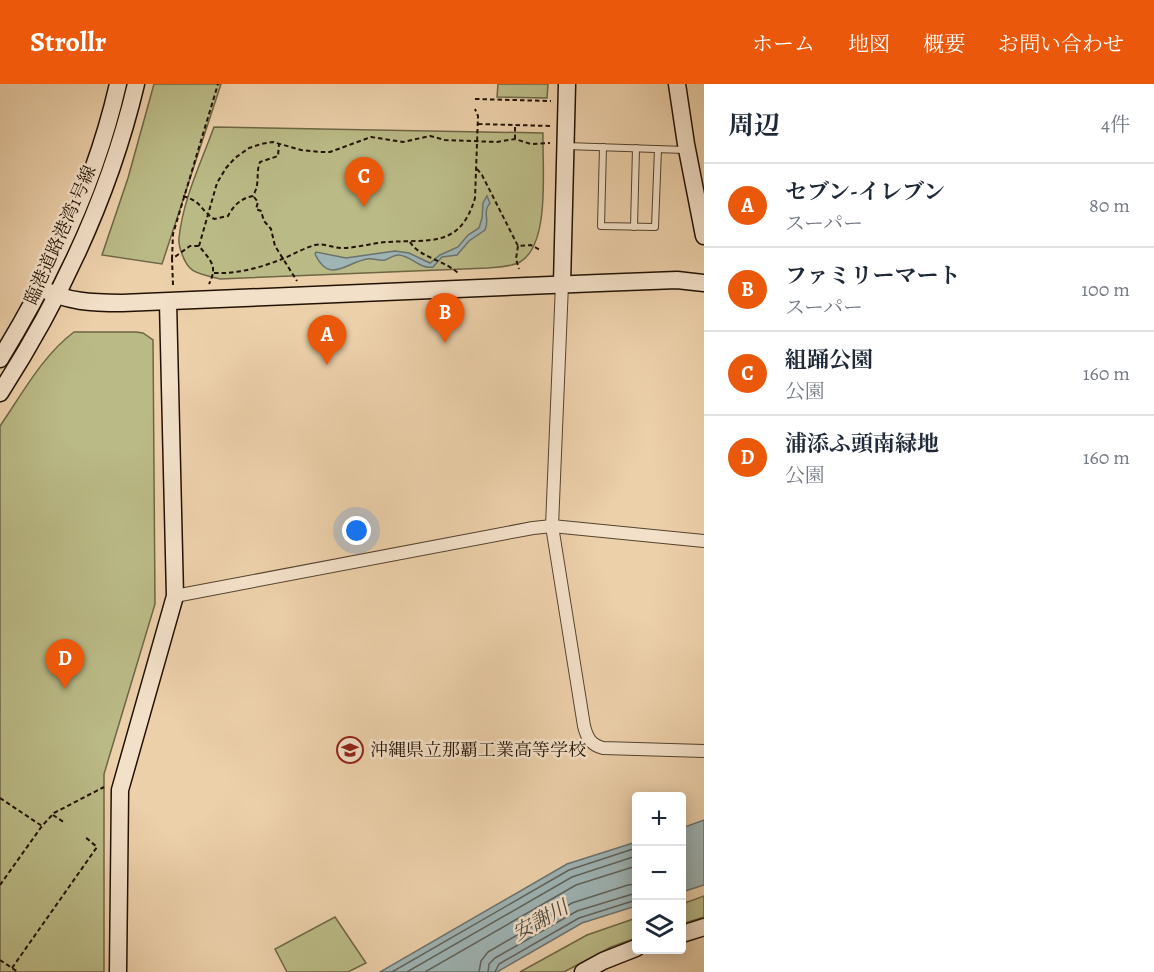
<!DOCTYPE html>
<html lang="ja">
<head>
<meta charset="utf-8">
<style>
	:root { --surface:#fff; --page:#f2f2f3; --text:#1f2937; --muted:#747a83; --line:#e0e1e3; --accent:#ea580c }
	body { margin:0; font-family:Alegreya,"Noto Serif JP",serif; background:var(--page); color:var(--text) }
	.controls { position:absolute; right:18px; bottom:18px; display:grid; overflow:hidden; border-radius:6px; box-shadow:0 3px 15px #0003 }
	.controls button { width:54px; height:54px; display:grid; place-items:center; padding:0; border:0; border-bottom:2px solid var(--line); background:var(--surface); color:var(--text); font:30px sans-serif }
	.you { position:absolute; left:357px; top:447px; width:21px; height:21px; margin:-15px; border:4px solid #fff; border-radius:50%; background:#1a73e8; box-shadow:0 0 0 9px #1a73e833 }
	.badge { display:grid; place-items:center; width:39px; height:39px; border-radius:50%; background:var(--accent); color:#fff; font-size:20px; font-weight:700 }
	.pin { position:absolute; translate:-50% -50px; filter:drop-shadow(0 2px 3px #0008) }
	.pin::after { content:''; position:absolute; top:32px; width:21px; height:18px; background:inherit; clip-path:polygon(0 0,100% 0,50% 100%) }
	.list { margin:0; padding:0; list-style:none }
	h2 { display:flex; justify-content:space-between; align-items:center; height:78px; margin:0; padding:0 24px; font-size:26px }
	h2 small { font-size:20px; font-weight:400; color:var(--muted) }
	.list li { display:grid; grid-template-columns:39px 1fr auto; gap:18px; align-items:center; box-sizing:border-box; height:84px; padding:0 24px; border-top:2px solid var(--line) }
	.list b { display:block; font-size:22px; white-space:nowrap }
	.list p { margin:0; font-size:20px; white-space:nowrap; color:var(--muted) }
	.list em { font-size:20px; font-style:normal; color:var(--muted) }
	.icon { flex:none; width:33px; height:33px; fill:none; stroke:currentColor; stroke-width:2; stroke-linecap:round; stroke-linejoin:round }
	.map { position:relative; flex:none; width:704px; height:888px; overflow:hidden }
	header { display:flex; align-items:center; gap:36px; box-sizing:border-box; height:84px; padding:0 30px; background:var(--accent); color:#fff }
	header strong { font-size:28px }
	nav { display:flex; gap:33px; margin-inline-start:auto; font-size:21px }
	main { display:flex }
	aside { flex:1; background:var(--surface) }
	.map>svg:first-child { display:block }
	.green { fill:#baba86; stroke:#6e6644; stroke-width:1.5 }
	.water { fill:#9eb4b5; stroke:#6c736e; stroke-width:1.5 }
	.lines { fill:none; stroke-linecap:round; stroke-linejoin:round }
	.shore { stroke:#60635c; stroke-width:1.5 }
	.lane-casing { stroke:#54422d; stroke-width:8 }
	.street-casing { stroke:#54422d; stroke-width:14 }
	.secondary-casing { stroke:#221203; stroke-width:19 }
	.path { stroke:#221203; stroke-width:2; stroke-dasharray:4.5 3; stroke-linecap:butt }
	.lane { stroke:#f3e0c8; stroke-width:6 }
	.street { stroke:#f3e0c8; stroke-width:12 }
	.secondary { stroke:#f3e0c8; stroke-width:16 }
	.labels { text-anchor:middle; stroke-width:5; stroke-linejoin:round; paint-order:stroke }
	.street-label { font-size:18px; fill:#221203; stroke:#f3e0c8 }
	.poi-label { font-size:18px; fill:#221203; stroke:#f3e0c8; text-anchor:start }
	.water-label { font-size:20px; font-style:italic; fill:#4d4b41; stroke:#f3e0c8 }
</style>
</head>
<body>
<header>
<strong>Strollr</strong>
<nav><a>ホーム</a><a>地図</a><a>概要</a><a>お問い合わせ</a></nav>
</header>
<main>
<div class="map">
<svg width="704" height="888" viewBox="0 0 704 888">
	<rect width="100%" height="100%" fill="#ecd0aa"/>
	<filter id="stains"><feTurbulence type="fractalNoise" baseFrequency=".00333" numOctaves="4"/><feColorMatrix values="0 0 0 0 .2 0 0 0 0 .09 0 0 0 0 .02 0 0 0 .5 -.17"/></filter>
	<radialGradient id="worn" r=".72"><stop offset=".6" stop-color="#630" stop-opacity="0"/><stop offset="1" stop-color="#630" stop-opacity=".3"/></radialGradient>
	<g class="green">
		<path d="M154,0H221L162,180L102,171L128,94Z"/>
		<path d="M498,0H548L547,14L497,13Z"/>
		<path d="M214,43L543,49C542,82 551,160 520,178C511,183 498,183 488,184L220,195C211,192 196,191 190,184C184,178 178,162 179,154C183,115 201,79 214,43Z"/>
		<path d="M74,248H136L143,249L153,256L155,520L104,690V888H0V342C22,310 43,271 74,248Z"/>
		<path d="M704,812V833L682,840V820Z"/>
		<path d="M335,833L366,879L348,888H287L275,865Z"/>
		<path d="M636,834V854L611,863L564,888H520L587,851Z"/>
	</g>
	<g class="water">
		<path d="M487,112L490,119C482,128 490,136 485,146L469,157L457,171L442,173L433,183C418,185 411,171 398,171C394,171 390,174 385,176C379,177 373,174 367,175C347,178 329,201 315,170L316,168L346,174L395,167L409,169L430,179L440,171L458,163L468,151L479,144L482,134L483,119Z"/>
		<path d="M704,736V801L682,808V744Z"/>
		<path d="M636,758V822L582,839L497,888H380L567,780Z"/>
	</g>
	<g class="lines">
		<g class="shore">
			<path d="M392,888L569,786L636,764"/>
			<path d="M407,888L572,793L636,772"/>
			<path d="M425,888L576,801L636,782"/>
			<path d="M479,888L481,877L488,868L572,819L628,801L636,800"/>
			<path d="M488,888L489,880L495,874L577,827L636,809"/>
			<path d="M495,888L499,880L579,834L636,816"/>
		</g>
		<defs>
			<g id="lane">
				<path d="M566,62L685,66"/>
				<path d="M603,63L601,142L655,143L658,65"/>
				<path d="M634,143L636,64"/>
			</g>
			<g id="street">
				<path d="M562,200L552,442L584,642C587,654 591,661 603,664L704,667"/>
				<path d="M175,512L533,444L552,442L704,457"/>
			</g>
			<g id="secondary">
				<path d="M677,0L686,60L704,152"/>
				<path d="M562,200L567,0"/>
				<path d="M41,204C67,218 92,219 122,219L599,199L677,196L704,199"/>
				<path d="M0,275C52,190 96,97 118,0"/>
				<path d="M0,309C61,214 110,110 136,0"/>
				<path d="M682,850L704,843"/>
				<path d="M118,888L120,706L175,512L168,218"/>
				<path d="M583,888L603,877L636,864"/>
			</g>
		</defs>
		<use href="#lane" class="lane-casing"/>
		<use href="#street" class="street-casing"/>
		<use href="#secondary" class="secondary-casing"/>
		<g class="path">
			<path d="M475,15L551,17"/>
			<path d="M478,40L550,42"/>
			<path d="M515,55V41"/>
			<path d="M477,85L482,91L518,162L531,161L540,166"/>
			<path d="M183,112C203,118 199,125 214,135L228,132C233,122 241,114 253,112C261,97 255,91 260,78L278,72L279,60"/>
			<path d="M254,113L258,118L256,125L261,127L264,137L271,145L275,162L297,197"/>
			<path d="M410,158C420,174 445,176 459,190"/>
			<path d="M199,162L217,99L226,84L235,74L249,64L261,60L273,58L301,66L319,68H330L371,53L403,58L430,52L445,56L497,58L515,55L531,60L550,59"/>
			<path d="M518,162L516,175L519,185"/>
			<path d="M172,175L173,150L218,0"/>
			<path d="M214,189C239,190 262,183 285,174C295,169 305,164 315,161C324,159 333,164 342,164C357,164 372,159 387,158C429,155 460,165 475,114L478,32L475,25"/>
			<path d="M173,201L172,175L190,162H199C211,177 218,182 209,200"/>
			<path d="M0,714L42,742"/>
			<path d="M53,731L65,739"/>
			<path d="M0,801L42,742L54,729L104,703"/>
			<path d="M0,876L18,888"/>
			<path d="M12,884L97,763L84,752"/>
		</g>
		<use href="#lane" class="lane"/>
		<use href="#street" class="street"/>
		<use href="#secondary" class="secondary"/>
	</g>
	<defs>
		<symbol id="school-ring" viewBox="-11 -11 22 22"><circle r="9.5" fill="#f3e0c8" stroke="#8f2418" stroke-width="1.5"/><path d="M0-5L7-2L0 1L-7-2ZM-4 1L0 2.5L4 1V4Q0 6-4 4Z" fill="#8f2418"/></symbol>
	</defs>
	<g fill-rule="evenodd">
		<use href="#school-ring" x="335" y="651" width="30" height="30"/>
	</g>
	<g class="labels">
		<g class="street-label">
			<text transform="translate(60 151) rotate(-66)" y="6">臨港道路港湾1号線</text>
		</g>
		<g class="poi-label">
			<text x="370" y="672">沖縄県立那覇工業高等学校</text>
		</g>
		<g class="water-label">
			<text transform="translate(540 836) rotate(-29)" y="7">安謝川</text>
		</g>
	</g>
	<rect width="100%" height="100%" filter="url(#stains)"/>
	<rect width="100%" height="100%" fill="url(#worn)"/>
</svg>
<div class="controls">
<button>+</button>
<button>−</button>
<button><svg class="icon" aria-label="layers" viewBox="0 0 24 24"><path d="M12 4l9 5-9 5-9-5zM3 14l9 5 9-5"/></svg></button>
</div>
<div class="you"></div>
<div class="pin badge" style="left:327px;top:281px">A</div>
<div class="pin badge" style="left:445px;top:259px">B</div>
<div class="pin badge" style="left:364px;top:123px">C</div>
<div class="pin badge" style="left:65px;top:605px">D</div>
</div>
<aside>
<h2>周辺<small>4件</small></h2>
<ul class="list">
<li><span class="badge">A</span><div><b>セブン-イレブン</b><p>スーパー</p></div><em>80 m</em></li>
<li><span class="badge">B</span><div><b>ファミリーマート</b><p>スーパー</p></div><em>100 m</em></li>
<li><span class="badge">C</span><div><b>組踊公園</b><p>公園</p></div><em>160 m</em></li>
<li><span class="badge">D</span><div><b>浦添ふ頭南緑地</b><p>公園</p></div><em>160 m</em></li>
</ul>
</aside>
</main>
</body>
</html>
